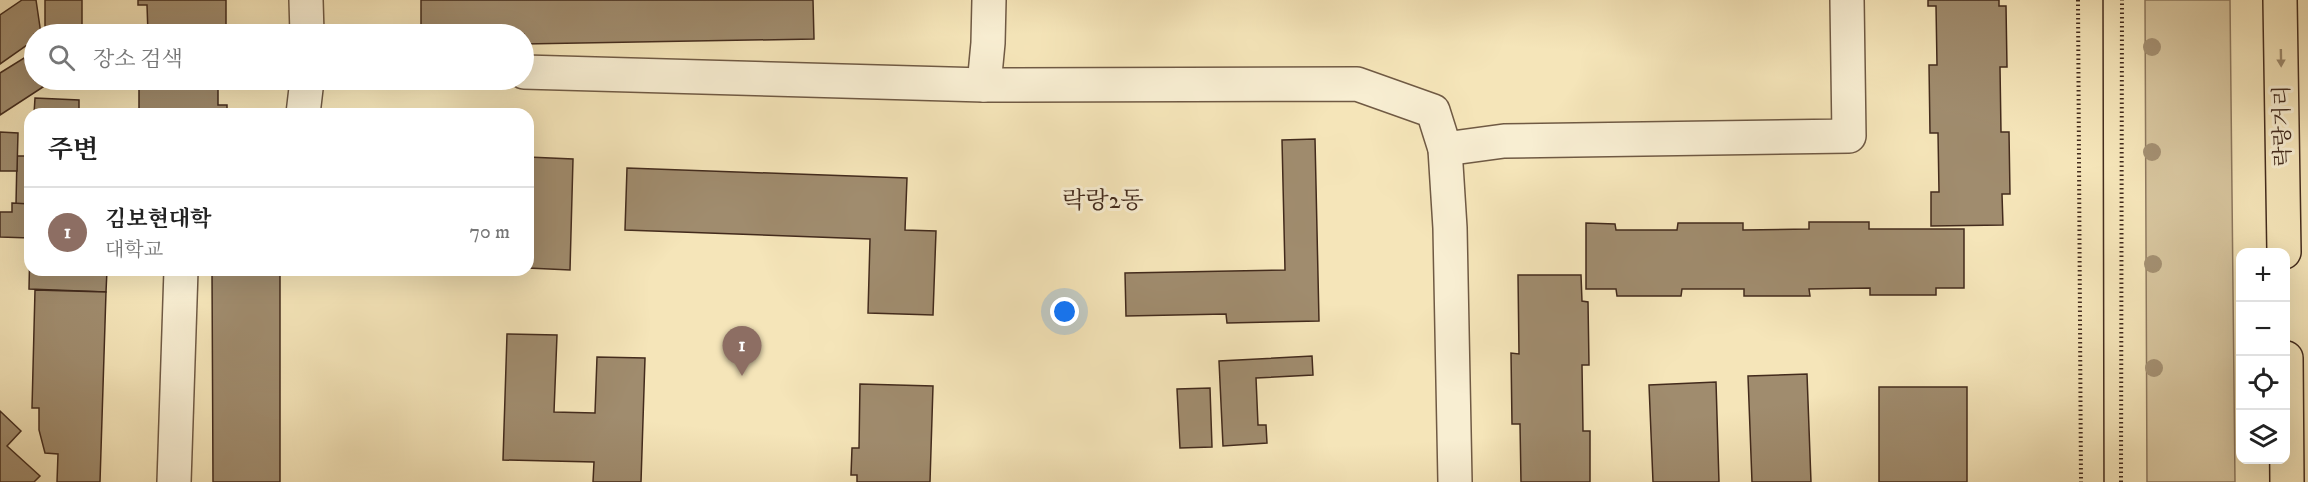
<!DOCTYPE html>
<html lang="ko">
<head>
<meta charset="utf-8">
<style>
	:root { --surface:#fff; --page:#f6f6f6; --text:#222; --muted:#767676; --line:#e0e0e0; --accent:#8f2418 }
	body { margin:0; font-family:"IM FELL DW Pica","Noto Serif KR",serif; background:var(--page); color:var(--text) }
	.controls { position:absolute; right:18px; bottom:18px; display:grid; overflow:hidden; border-radius:12px; box-shadow:0 6px 24px #0002 }
	.controls button { width:54px; height:54px; display:grid; place-items:center; padding:0; border:0; border-bottom:2px solid var(--line); background:var(--surface); color:var(--text); font:30px sans-serif }
	.you { position:absolute; left:1065px; top:312px; width:21px; height:21px; margin:-15px; border:4px solid #fff; border-radius:50%; background:#1a73e8; box-shadow:0 0 0 9px #1a73e833 }
	.badge { display:grid; place-items:center; width:39px; height:39px; border-radius:50%; background:var(--accent); color:#fff; font-size:20px; font-weight:700 }
	.pin { position:absolute; translate:-50% -50px; filter:drop-shadow(0 2px 3px #0008) }
	.pin::after { content:''; position:absolute; top:32px; width:21px; height:18px; background:inherit; clip-path:polygon(0 0,100% 0,50% 100%) }
	.list { margin:0; padding:0; list-style:none }
	h2 { display:flex; justify-content:space-between; align-items:center; height:78px; margin:0; padding:0 24px; font-size:26px }
	h2 small { font-size:20px; font-weight:400; color:var(--muted) }
	.list li { display:grid; grid-template-columns:39px 1fr auto; gap:18px; align-items:center; box-sizing:border-box; height:90px; padding:0 24px; border-top:2px solid var(--line) }
	.list b { display:block; font-size:22px; white-space:nowrap }
	.list p { margin:0; font-size:20px; white-space:nowrap; color:var(--muted) }
	.list em { font-size:20px; font-style:normal; color:var(--muted) }
	.icon { flex:none; width:33px; height:33px; fill:none; stroke:currentColor; stroke-width:2; stroke-linecap:round; stroke-linejoin:round }
	.map { position:relative; flex:none; width:2308px; height:482px; overflow:hidden }
	.search { position:absolute; background:var(--surface); box-shadow:0 6px 24px #0002; left:24px; top:24px; width:510px; height:66px; display:flex; align-items:center; gap:15px; box-sizing:border-box; padding:0 21px; border-radius:33px; color:var(--muted); font-size:22px }
	.panel { position:absolute; background:var(--surface); box-shadow:0 6px 24px #0002; left:24px; top:108px; width:510px; height:168px; border-radius:18px }
	.map>svg:first-child { display:block }
	.green { fill:#d7c59e; stroke:#8d785e; stroke-width:1.5 }
	.building { fill:#a08c6e; stroke:#432b1d; stroke-width:1.5 }
	.lines { fill:none; stroke-linecap:round; stroke-linejoin:round }
	.street-casing { stroke:#705a44; stroke-width:36 }
	.primary-casing { stroke:#432b1d; stroke-width:36 }
	.path { stroke:#432b1d; stroke-width:4; stroke-dasharray:1.5 3; stroke-linecap:butt }
	.street { stroke:#f8eed2; stroke-width:33 }
	.primary { stroke:#f5e5b9; stroke-width:33 }
	.tram { stroke:#432b1d; stroke-width:1.5 }
	.tree { fill:#a49072 }
	.oneway { fill:#9c886b }
	.labels { text-anchor:middle; stroke-width:6; stroke-linejoin:round; paint-order:stroke }
	.street-label { font-size:21px; fill:#432b1d; stroke:#f8eed2 }
	.quarter-label { font-size:24px; fill:#432b1d; stroke:#f8eed2 }
</style>
</head>
<body>
<div class="map">
<svg width="2308" height="482" viewBox="0 0 2308 482">
	<rect width="100%" height="100%" fill="#f5e5b9"/>
	<filter id="stains"><feTurbulence type="fractalNoise" baseFrequency=".00333" numOctaves="4"/><feColorMatrix values="0 0 0 0 .2 0 0 0 0 .09 0 0 0 0 .02 0 0 0 .5 -.17"/></filter>
	<radialGradient id="worn" r=".72"><stop offset=".6" stop-color="#630" stop-opacity="0"/><stop offset="1" stop-color="#630" stop-opacity=".3"/></radialGradient>
	<path class="green" d="M2145,0H2230L2235,482H2147Z"/>
	<g class="building">
		<path d="M22,0H36L41,34H34V40L0,64V15Z"/>
		<rect x="45" y="0" width="37" height="34"/>
		<path d="M138,0H226V34H148L147,5H138Z"/>
		<path d="M421,0H813L814,39L524,44V34H421Z"/>
		<path d="M1928,0H1999V6H2006L2007,67H2000L2001,132H2009L2010,194H2002L2003,225L1931,226V192H1939L1938,133H1930L1929,65H1937L1936,6H1928Z"/>
		<path d="M24,58L34,74V80H38L43,87L0,115V73Z"/>
		<path d="M148,80H227V86L218,87V105H227V114H139V88L148,89Z"/>
		<path d="M35,98L79,100V114H34Z"/>
		<path d="M29,129L30,204H16L17,156H28Z"/>
		<path d="M0,132L18,133L17,171H0Z"/>
		<path d="M1315,139L1319,321L1227,323L1226,314L1126,316L1125,273L1285,270L1282,140Z"/>
		<path d="M528,157L573,159L570,270L528,268Z"/>
		<path d="M627,168L907,178L905,230L936,231L933,315L868,313L870,239L625,230Z"/>
		<path d="M12,203L30,204V238L0,237V212H12Z"/>
		<path d="M1809,222H1869V229H1964V288H1936V295H1870V288L1809,289L1810,296H1744V289H1682L1681,296H1617L1616,289H1586V223L1615,224L1616,230H1677L1678,223H1743V230L1809,229Z"/>
		<path d="M30,243V270H107L106,292L29,289Z"/>
		<path d="M212,270H280V482H213Z"/>
		<path d="M1518,275H1581L1582,301L1588,302L1589,365H1582L1583,431H1590V482H1521L1520,424H1512L1511,353L1519,354Z"/>
		<path d="M35,290L106,292L100,482H57L58,454L45,453L39,430V408H32Z"/>
		<path d="M507,334L557,335L554,412L595,413L597,357L645,358L641,482H593L594,462L503,460Z"/>
		<path d="M1312,356L1313,375L1256,378L1258,425H1266L1267,443L1223,446L1219,361Z"/>
		<path d="M1807,374L1811,482H1752L1748,376Z"/>
		<path d="M1716,382L1719,482H1653L1649,385Z"/>
		<path d="M860,384L933,386L930,482H857V475H851L852,448H859Z"/>
		<rect x="1879" y="387" width="88" height="95"/>
		<path d="M1210,388L1212,447L1180,448L1177,389Z"/>
		<path d="M0,411L21,431L7,446L40,476L34,482H0Z"/>
	</g>
	<g class="lines">
		<defs>
			<g id="street">
				<path d="M306,0L307,34"/>
				<path d="M524,72L984,85L1357,84L1433,111L1445,149L1450,228L1455,482"/>
				<path d="M984,85L988,43L989,0"/>
				<path d="M303,114L307,80"/>
				<path d="M1445,149L1504,141L1849,136L1847,0"/>
				<path d="M174,482L181,270"/>
			</g>
			<g id="primary">
				<path d="M2280,0L2284,252"/>
				<path d="M2286,358L2287,482"/>
			</g>
		</defs>
		<use href="#street" class="street-casing"/>
		<use href="#primary" class="primary-casing"/>
		<g class="path">
			<path d="M2078,0L2081,482"/>
			<path d="M2121,482L2122,0"/>
		</g>
		<use href="#street" class="street"/>
		<use href="#primary" class="primary"/>
		<path class="tram" d="M2103,0L2104,482"/>
	</g>
	<g class="tree">
		<circle cx="2152" cy="47" r="9"/>
		<circle cx="2152" cy="152" r="9"/>
		<circle cx="2153" cy="264" r="9"/>
		<circle cx="2154" cy="368" r="9"/>
	</g>
	<defs><path id="oneway-solid" d="M-6-.8H1V-3.2L6.5 0L1 3.2V.8H-6Z" transform="scale(1.5)"/></defs>
	<use class="oneway" href="#oneway-solid" transform="translate(2281 58) rotate(89)"/>
	<g class="labels">
		<g class="street-label">
			<text transform="translate(2282 126) rotate(-91)" y="7">락랑거리</text>
		</g>
		<g class="quarter-label">
			<text x="1103" y="208">락랑2동</text>
		</g>
	</g>
	<rect width="100%" height="100%" filter="url(#stains)"/>
	<rect width="100%" height="100%" fill="url(#worn)"/>
</svg>
<div class="controls">
<button>+</button>
<button>−</button>
<button><svg class="icon" aria-label="locate" viewBox="0 0 24 24"><circle cx="12" cy="12" r="6"/><path d="M12 2v4M12 18v4M2 12h4M18 12h4"/></svg></button>
<button><svg class="icon" aria-label="layers" viewBox="0 0 24 24"><path d="M12 4l9 5-9 5-9-5zM3 14l9 5 9-5"/></svg></button>
</div>
<div class="you"></div>
<div class="pin badge" style="left:742px;top:376px;background:#8d6e63">1</div>
<div class="search"><svg class="icon" aria-label="search" viewBox="0 0 24 24"><circle cx="10" cy="10" r="6"/><path d="M15 15l6 6"/></svg>장소 검색</div>
<section class="panel">
<h2>주변<small></small></h2>
<ul class="list">
<li><span class="badge" style="background:#8d6e63">1</span><div><b>김보현대학</b><p>대학교</p></div><em>70 m</em></li>
</ul>
</section>
</div>
</body>
</html>
